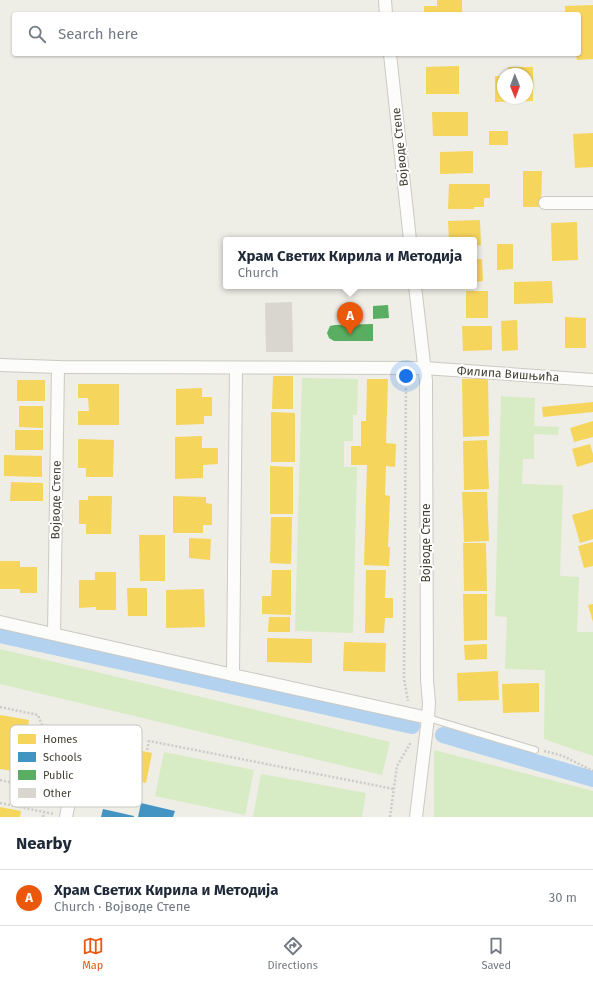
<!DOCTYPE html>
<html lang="en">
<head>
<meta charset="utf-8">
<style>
	:root { --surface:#fff; --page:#f2f2f3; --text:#1f2937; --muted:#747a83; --line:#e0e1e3; --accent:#ea580c }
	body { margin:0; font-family:"Fira Sans",sans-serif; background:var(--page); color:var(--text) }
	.compass { position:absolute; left:497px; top:68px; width:36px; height:36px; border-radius:50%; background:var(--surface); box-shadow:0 1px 3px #0004; rotate:179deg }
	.you { position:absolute; left:406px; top:376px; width:14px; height:14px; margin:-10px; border:3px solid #fff; border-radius:50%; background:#1a73e8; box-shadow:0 0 0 6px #1a73e833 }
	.badge { display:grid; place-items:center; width:26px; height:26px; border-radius:50%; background:var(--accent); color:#fff; font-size:13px; font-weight:700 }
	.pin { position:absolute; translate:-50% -33px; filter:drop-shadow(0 1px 2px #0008) }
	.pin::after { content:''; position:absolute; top:21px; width:14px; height:12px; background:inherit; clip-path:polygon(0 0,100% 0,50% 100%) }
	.popup { position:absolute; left:223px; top:237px; width:254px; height:52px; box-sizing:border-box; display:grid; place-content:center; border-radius:4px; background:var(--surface); filter:drop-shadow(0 1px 3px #0005); font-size:13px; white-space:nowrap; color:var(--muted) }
	.popup b { font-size:15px; color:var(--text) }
	.popup::after { content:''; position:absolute; left:50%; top:100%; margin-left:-8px; border:8px solid transparent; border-top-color:var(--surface) }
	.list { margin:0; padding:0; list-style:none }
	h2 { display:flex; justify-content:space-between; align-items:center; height:52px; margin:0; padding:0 16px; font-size:17px }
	h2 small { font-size:13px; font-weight:400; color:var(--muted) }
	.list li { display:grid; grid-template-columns:26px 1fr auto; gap:12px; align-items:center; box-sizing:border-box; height:56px; padding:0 16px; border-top:1px solid var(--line) }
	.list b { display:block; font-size:15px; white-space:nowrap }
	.list p { margin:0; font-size:13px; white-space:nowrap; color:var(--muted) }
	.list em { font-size:13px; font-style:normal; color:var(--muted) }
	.icon { flex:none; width:22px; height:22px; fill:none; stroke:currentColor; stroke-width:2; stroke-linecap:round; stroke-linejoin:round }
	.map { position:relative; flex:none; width:593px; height:817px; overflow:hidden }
	.search { position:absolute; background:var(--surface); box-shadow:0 1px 3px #0004; left:12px; right:12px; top:12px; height:44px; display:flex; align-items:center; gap:10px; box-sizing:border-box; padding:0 14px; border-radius:4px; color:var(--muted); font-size:15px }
	.sheet { height:108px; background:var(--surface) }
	nav { display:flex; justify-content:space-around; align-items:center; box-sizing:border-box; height:56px; border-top:1px solid var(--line); background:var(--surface); font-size:11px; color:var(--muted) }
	nav a { display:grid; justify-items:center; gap:2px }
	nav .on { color:var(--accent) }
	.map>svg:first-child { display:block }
	.green { fill:#d7ebc4 }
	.homes { fill:#f6d55c }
	.schools { fill:#4393c3 }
	.public { fill:#5aae61 }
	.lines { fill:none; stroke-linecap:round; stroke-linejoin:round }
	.canal { stroke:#b2d2f0; stroke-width:16 }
	.building { fill:#d8d6ce }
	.service-casing { stroke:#cbc9c2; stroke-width:8 }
	.minor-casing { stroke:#cbc9c2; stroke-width:14 }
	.path { stroke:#cdcbc6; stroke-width:2.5; stroke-dasharray:2 2; stroke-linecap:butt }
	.service { stroke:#fcfcfb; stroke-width:6 }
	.minor { stroke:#fcfcfb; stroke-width:12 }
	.labels { text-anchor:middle; stroke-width:4; stroke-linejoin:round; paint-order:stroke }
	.street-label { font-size:12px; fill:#443f32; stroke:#fff }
	.key { fill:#fff; stroke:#c7c5c2; stroke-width:1 }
	.key-label { font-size:11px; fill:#443f32 }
</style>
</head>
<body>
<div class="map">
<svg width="593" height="817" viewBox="0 0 593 817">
	<rect width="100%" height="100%" fill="#eeede6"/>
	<g class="green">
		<path d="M302,378L358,379L357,415H353V441H344V467H357L353,633L295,631Z"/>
		<path d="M501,396L535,398L534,426L559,427L558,435L534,434V459H523L522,484L563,485L560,576L579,577L577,632H593V756L544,739L545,670L505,669L507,617L495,616Z"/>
		<path d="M0,649L390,742L382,775L0,684Z"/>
		<path d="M434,750L593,791V817H434Z"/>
		<path d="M164,752L254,770L245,815L155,796Z"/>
		<path d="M261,774L366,793L362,817H253Z"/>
	</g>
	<g class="homes">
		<path d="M437,0H462V14H424V6H437Z"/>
		<path d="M593,5V59L577,60L576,54H579V14H565V6Z"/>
		<path d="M459,66V94H426V67Z"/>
		<path d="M508,67H533V101L495,102V76H503V98H527V74H508Z"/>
		<path d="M432,112H468V136H433Z"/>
		<rect x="489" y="131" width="19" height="14"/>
		<path d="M593,133V167L575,168L573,134Z"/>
		<path d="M473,151V173L440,174V152Z"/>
		<path d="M523,171H542L541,207H523Z"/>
		<path d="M449,184H490V198H484V207H474V209H448Z"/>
		<path d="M480,220L481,245L474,246V240H449L448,221Z"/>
		<path d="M577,222L578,260L552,261L551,223Z"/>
		<path d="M497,244H513V269L497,270Z"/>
		<path d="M474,259H482L483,281L474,282Z"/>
		<path d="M552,281L553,303L514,304V282Z"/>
		<rect x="466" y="291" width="22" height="27"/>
		<path d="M565,317L586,318V348H565Z"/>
		<path d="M517,320L518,350L502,351L501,321Z"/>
		<path d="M462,326H492V350L463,351Z"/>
		<path d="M273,376H293V409H272Z"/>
		<path d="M488,378L489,436L463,437L462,379Z"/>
		<path d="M367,379H388L386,443L396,444L395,467L386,466L385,495L390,496L388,547H390L389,566L364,565L367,465H351V446H361V421H366Z"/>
		<rect x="17" y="380" width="28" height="21"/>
		<path d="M78,384H119V425H78V411H89L88,398H78Z"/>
		<path d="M202,388V397H212V416H204V424L176,425V389Z"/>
		<path d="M593,402V412L543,417L542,407Z"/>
		<path d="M19,406H43V428L19,427Z"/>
		<path d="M271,412L295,413V462H271Z"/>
		<path d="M593,421V437L574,442L570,428Z"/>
		<rect x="15" y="430" width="28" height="20"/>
		<path d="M202,436V448H218V464L203,465V478L175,479V437Z"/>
		<path d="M78,439L114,440L113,477H86V468H78Z"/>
		<path d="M487,440L489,489L464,490L463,441Z"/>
		<path d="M590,444L593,454V462L577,467L572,449Z"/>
		<path d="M4,455L42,456V477L4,476Z"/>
		<path d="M270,466L293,467V514H270Z"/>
		<path d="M11,482L43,483V501H10Z"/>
		<path d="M462,492H487L489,541L464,542Z"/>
		<path d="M88,496H112L111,534H86V524H79V500H88Z"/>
		<path d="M173,496L206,497V503L212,504V525H203V533H173Z"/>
		<path d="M593,509V539L580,543L572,515Z"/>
		<path d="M271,517H292L291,564L270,563Z"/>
		<path d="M139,535H165V581H140Z"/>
		<path d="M189,538L211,539L210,560L189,558Z"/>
		<path d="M593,542V566L584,568L578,546Z"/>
		<path d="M463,543H486L487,591H464Z"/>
		<path d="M0,561H20V567H37V593H20V589H0Z"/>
		<path d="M272,570H291V615L262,614V596H271Z"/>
		<path d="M366,570H386L385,598H393V618H385L384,633H365Z"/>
		<path d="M95,572H116V610H96V607L79,608V580H95Z"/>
		<path d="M127,588H147V616H128Z"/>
		<path d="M204,589L205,627L166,628V590Z"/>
		<path d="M463,594H487V640L464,641Z"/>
		<path d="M593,604V622L588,605Z"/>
		<path d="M269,617H290V632H268Z"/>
		<path d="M267,638L312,639V663L267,662Z"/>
		<path d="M344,642L386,643L385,672L343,671Z"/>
		<path d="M487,644V659L465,660L464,645Z"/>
		<path d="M498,671L499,700L458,701L457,673Z"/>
		<path d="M539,683V712L503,713L502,684Z"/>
		<path d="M0,715L29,720L28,726L33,727L32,733L40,735L35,763L26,761L25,767L20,766L19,772L0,769Z"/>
		<path d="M89,740L152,753L146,783L83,771Z"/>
		<path d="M0,807L21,811L20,817H0Z"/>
	</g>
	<g class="schools">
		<path d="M141,803L175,811L173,817H138Z"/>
		<path d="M103,809L134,816V817H101Z"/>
	</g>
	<g class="public">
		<path d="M388,305L389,318L373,319V306Z"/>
		<path d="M373,324V341H334L329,338L327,333L330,326L335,325Z"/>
	</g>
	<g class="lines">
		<g class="canal">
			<path d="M0,635L412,726"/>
			<path d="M443,735L593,779"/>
		</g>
	</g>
	<path class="building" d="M292,302L293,352H266L265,303Z"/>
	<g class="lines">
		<defs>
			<path id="service" d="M428,718L535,750"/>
			<g id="minor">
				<path d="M385,0L386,14"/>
				<path d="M390,54L410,240"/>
				<path d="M545,203H593"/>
				<path d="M415,286L426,381L427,680L429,703L428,718L416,817"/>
				<path d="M0,365L58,367L424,368L593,380"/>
				<path d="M0,622L233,675L428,718"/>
				<path d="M54,634L58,367"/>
				<path d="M233,675L236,368"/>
				<path d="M66,817L82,738"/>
			</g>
		</defs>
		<use href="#service" class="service-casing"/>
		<use href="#minor" class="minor-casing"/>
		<g class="path">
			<path d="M407,381H406L404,679L408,701"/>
			<path d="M0,707L38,715L44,730"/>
			<path d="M147,750L149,741L394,789"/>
			<path d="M544,751L563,756L593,771"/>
			<path d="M0,780L22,785"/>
			<path d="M0,803L54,814"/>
			<path d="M18,807L22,785L39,763"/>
			<path d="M43,817L44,812"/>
			<path d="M390,817L397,766L411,742"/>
		</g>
		<use href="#service" class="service"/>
		<use href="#minor" class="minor"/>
	</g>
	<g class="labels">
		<g class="street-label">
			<text transform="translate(400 147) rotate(-96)" y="4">Војводе Степе</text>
			<text transform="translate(508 374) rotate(4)" y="4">Филипа Вишњића</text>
			<text transform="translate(56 500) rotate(-89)" y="4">Војводе Степе</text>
			<text transform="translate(426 543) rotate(-90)" y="4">Војводе Степе</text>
		</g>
	</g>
	<rect x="10" y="725" width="132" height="82" rx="6" class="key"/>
	<rect x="18" y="734" width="18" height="10" fill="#f6d55c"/>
	<rect x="18" y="752" width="18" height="10" fill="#4393c3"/>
	<rect x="18" y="770" width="18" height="10" fill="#5aae61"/>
	<rect x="18" y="788" width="18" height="10" fill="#d8d6ce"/>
	<g class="key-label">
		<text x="43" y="743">Homes</text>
		<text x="43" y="761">Schools</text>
		<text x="43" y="779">Public</text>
		<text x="43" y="797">Other</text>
	</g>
</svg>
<svg class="compass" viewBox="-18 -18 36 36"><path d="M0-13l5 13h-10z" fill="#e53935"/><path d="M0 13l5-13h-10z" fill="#747a83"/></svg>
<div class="you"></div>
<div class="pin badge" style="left:350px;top:335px">A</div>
<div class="popup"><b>Храм Светих Кирила и Методија</b>Church</div>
<div class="search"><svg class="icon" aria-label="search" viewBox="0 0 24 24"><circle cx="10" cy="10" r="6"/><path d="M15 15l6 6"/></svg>Search here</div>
</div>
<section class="sheet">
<h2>Nearby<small></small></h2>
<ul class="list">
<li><span class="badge">A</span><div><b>Храм Светих Кирила и Методија</b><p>Church · Војводе Степе</p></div><em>30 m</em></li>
</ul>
</section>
<nav>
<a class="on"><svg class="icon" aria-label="map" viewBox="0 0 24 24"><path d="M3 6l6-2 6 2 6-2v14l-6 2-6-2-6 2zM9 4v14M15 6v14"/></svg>Map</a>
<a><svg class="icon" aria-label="directions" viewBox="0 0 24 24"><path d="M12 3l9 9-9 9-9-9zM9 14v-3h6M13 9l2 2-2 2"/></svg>Directions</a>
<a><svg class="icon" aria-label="saved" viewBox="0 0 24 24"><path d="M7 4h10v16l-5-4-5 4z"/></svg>Saved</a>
</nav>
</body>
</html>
